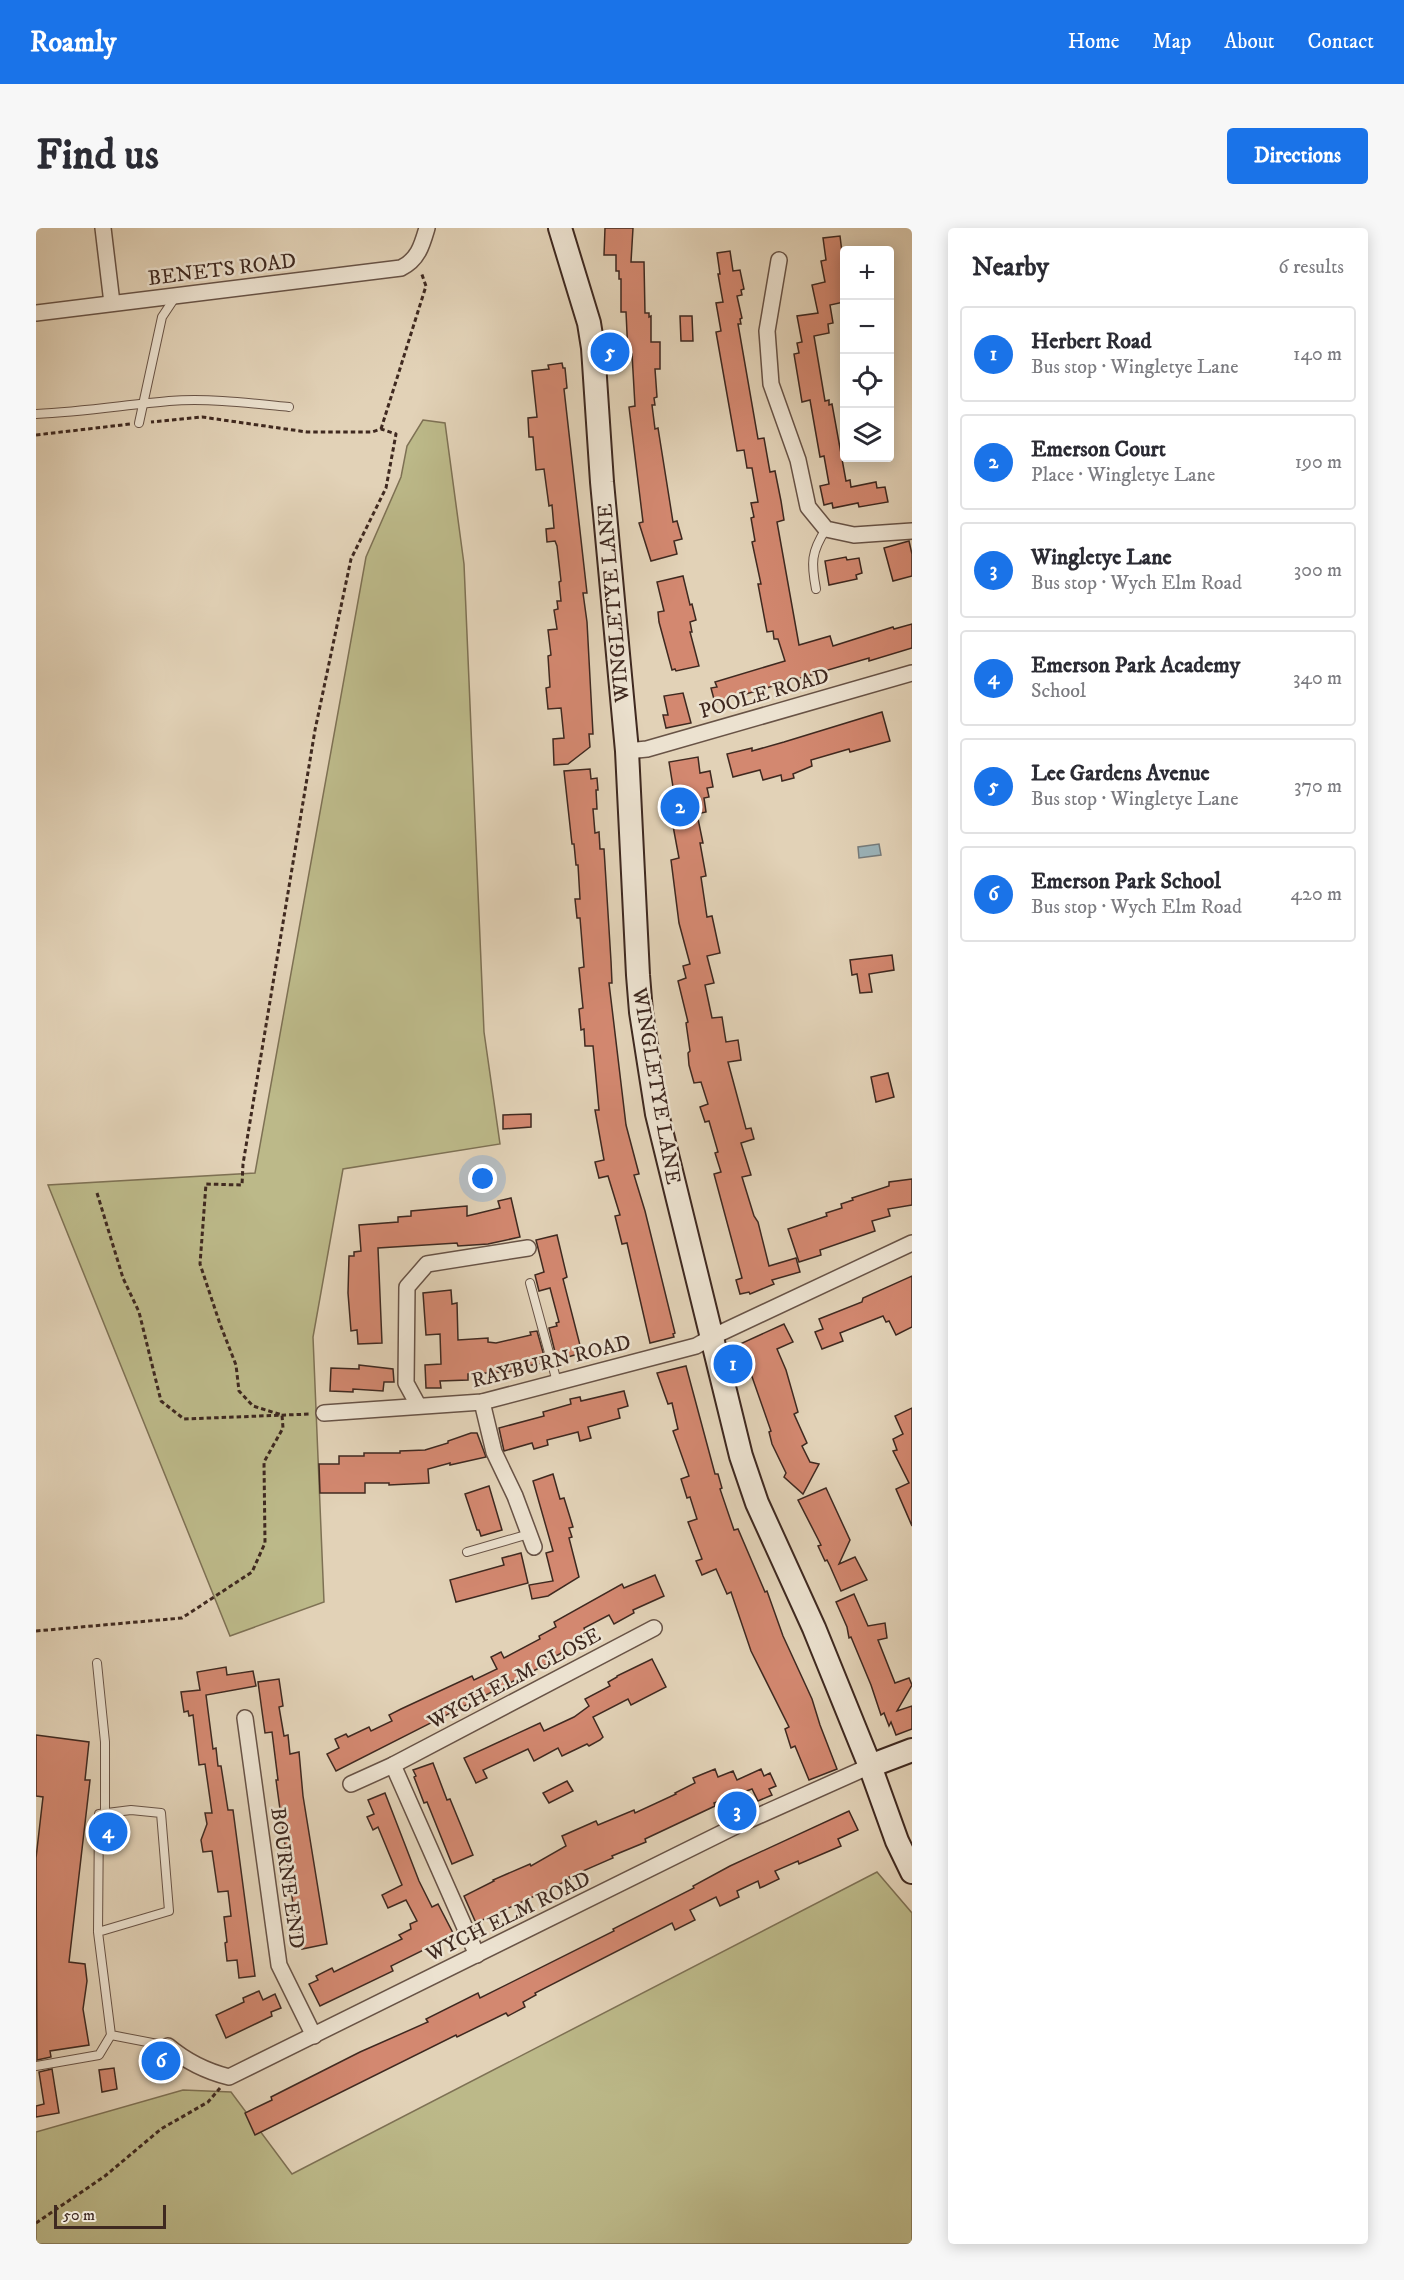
<!DOCTYPE html>
<html lang="en">
<head>
<meta charset="utf-8">
<style>
	:root { --surface:#fff; --page:#f7f7f7; --text:#2b2b33; --muted:#7c7c81; --line:#e1e1e2; --accent:#1a73e8 }
	body { margin:0; font-family:"IM FELL DW Pica",serif; background:var(--page); color:var(--text) }
	.controls { position:absolute; right:18px; top:18px; display:grid; overflow:hidden; border-radius:6px; box-shadow:0 3px 15px #0003 }
	.controls button { width:54px; height:54px; display:grid; place-items:center; padding:0; border:0; border-bottom:2px solid var(--line); background:var(--surface); color:var(--text); font:30px sans-serif }
	.scale { position:absolute; left:18px; bottom:15px; width:112px; box-sizing:border-box; padding-left:6px; border:3px solid #3f2920; border-top:0; font-size:16px; line-height:21px; white-space:nowrap; color:#3f2920; -webkit-text-stroke:4px #ece2d0; paint-order:stroke }
	.you { position:absolute; left:447px; top:951px; width:21px; height:21px; margin:-15px; border:4px solid #fff; border-radius:50%; background:#1a73e8; box-shadow:0 0 0 9px #1a73e833 }
	.badge { display:grid; place-items:center; width:39px; height:39px; border-radius:50%; background:var(--accent); color:#fff; font-size:20px; font-weight:700 }
	.pin { position:absolute; translate:-50% -50%; border:3px solid #fff; box-shadow:0 2px 6px #0006 }
	.list { margin:0; padding:0; list-style:none }
	h2 { display:flex; justify-content:space-between; align-items:center; height:78px; margin:0; padding:0 24px; font-size:26px }
	h2 small { font-size:20px; font-weight:400; color:var(--muted) }
	.list li { display:grid; grid-template-columns:39px 1fr auto; gap:18px; align-items:center; box-sizing:border-box; height:96px; margin:0 12px 12px; padding:0 12px; border:2px solid var(--line); border-radius:6px }
	.list b { display:block; font-size:22px; white-space:nowrap }
	.list p { margin:0; font-size:20px; white-space:nowrap; color:var(--muted) }
	.list em { font-size:20px; font-style:normal; color:var(--muted) }
	.icon { flex:none; width:33px; height:33px; fill:none; stroke:currentColor; stroke-width:2; stroke-linecap:round; stroke-linejoin:round }
	.map { position:relative; flex:none; width:876px; height:2016px; overflow:hidden; border-radius:6px }
	header { display:flex; align-items:center; gap:36px; box-sizing:border-box; height:84px; padding:0 30px; background:var(--accent); color:#fff }
	header strong { font-size:28px }
	nav { display:flex; gap:33px; margin-inline-start:auto; font-size:21px }
	.intro { display:flex; align-items:center; justify-content:space-between; box-sizing:border-box; height:144px; padding:0 36px }
	h1 { margin:0; font-size:42px }
	.button { padding:15px 27px; border-radius:6px; background:var(--accent); color:#fff; font-size:21px; font-weight:700 }
	main { display:flex; gap:36px; padding:0 36px }
	aside { flex:1; background:var(--surface); border-radius:6px; box-shadow:0 3px 15px #0003 }
	.map>svg:first-child { display:block }
	.green { fill:#bcb989; stroke:#7e7154; stroke-width:1.5 }
	.water { fill:#9bb4ba; stroke:#767c7c; stroke-width:1.5 }
	.building { fill:#d38870; stroke:#3f2920; stroke-width:1.5 }
	.lines { fill:none; stroke-linecap:round; stroke-linejoin:round }
	.lane-casing { stroke:#685346; stroke-width:10 }
	.street-casing { stroke:#685346; stroke-width:18 }
	.secondary-casing { stroke:#3f2920; stroke-width:26 }
	.path { stroke:#3f2920; stroke-width:3; stroke-dasharray:4.5 3; stroke-linecap:butt }
	.lane { stroke:#ece2d0; stroke-width:8 }
	.street { stroke:#ece2d0; stroke-width:15 }
	.secondary { stroke:#ece2d0; stroke-width:22 }
	.labels { text-anchor:middle; stroke-width:5; stroke-linejoin:round; paint-order:stroke }
	.street-label { font-size:21px; fill:#3f2920; stroke:#ece2d0 }
</style>
</head>
<body>
<header>
<strong>Roamly</strong>
<nav><a>Home</a><a>Map</a><a>About</a><a>Contact</a></nav>
</header>
<div class="intro"><h1>Find us</h1><a class="button">Directions</a></div>
<main>
<div class="map">
<svg width="876" height="2016" viewBox="0 0 876 2016">
	<rect width="100%" height="100%" fill="#e2d2b7"/>
	<filter id="stains"><feTurbulence type="fractalNoise" baseFrequency=".00333" numOctaves="4"/><feColorMatrix values="0 0 0 0 .2 0 0 0 0 .09 0 0 0 0 .02 0 0 0 .5 -.17"/></filter>
	<radialGradient id="worn" r=".72"><stop offset=".6" stop-color="#630" stop-opacity="0"/><stop offset="1" stop-color="#630" stop-opacity=".3"/></radialGradient>
	<g class="green">
		<path d="M387,192L409,195L428,336L448,804L464,916L307,941L277,1109L288,1374L194,1408L12,957L219,945L330,329L365,249L371,218Z"/>
		<path d="M841,1644L876,1685V2016H0V1904L147,1862L195,1864L256,1946Z"/>
	</g>
	<path class="water" d="M843,616L845,627L823,630L822,619Z"/>
	<g class="building">
		<path d="M569,0H597L595,34H608L609,85H613V89L615,88V114H624V141H619L621,169L618,170L619,177H616L619,201L622,200L637,294L641,293L646,311L638,313L641,326L615,333L603,295L607,294L593,179L599,178L596,126H592L590,84H585V51H583V43H580V27H568Z"/>
		<path d="M804,8L808,40V50L805,51L808,74L794,77L797,95L792,96L793,105L778,108L789,173L793,172V177L796,176L810,253L814,252L815,259L840,254L841,260L849,259L852,274L823,279L822,275L797,280L796,275L788,277L784,258L793,256L788,228L784,229L774,172L766,174L758,126L763,125L761,115L766,114L761,88L782,85L776,57L789,54L785,33L790,32L787,10Z"/>
		<path d="M694,23L697,43L704,42L708,61L705,62L706,67L701,68L706,90L704,91L705,96H702L722,211L728,210L734,244L739,243L745,273L748,292L741,294L763,417L794,408L797,418L857,399L858,401L876,396V420L833,433V430L679,475L675,460L681,459L679,454L749,433L742,411H738L737,403L731,404L722,356H725L716,314L719,313L715,290L718,289L715,275L722,274L716,240H711L708,222L701,223L680,104L685,103L680,75L687,74L682,46H684L681,25Z"/>
		<path d="M644,88H656L657,113H645Z"/>
		<path d="M526,135L527,140H529L531,160L528,161L551,365H547L551,394L557,506H553L554,519L532,536L518,537L517,511L528,510L525,480L512,481L510,460L514,459L512,428L515,427L512,402L521,401L518,382L522,381L521,373H525L523,354L525,353L521,318L519,313L511,314L510,301L518,300L516,277L513,278L508,241L500,242L497,209H493L492,190L501,189L496,143L513,141L512,137Z"/>
		<path d="M873,313L876,326V348L857,353L848,320Z"/>
		<path d="M810,329L811,332L823,330L826,345L820,347L821,351L793,357L789,333Z"/>
		<path d="M647,348L654,377L656,376L660,392L654,394L656,404H654L663,438L640,443L639,441L636,442L623,394L622,384L628,383L621,354Z"/>
		<path d="M647,465L655,495L630,500L627,487H632L628,468Z"/>
		<path d="M846,484L854,513L814,524L813,521L775,532L776,538L757,546L758,550L746,553L745,547L727,552L724,542L697,549L691,526L716,520V523L748,514Z"/>
		<path d="M662,529L664,545L674,543L677,559L671,560L673,569L668,570L670,584L661,586L667,615H664L670,648L665,649L671,689L676,688L684,725L671,728L678,755L669,757L676,790L686,789L690,814L702,812L705,832L692,834L710,901L715,900L718,911L705,915L715,947L706,949L718,988L722,994L733,1038L760,1030L764,1044L736,1052L738,1056L714,1066L713,1064L704,1066L700,1052L706,1050L678,946L685,944L679,925L682,924L673,893L669,894L664,879L672,876L665,854L658,855L653,837L652,825L654,823L650,795L652,794L642,753L650,750L647,738L654,736L643,695L635,632L643,630L637,598L643,596L633,534Z"/>
		<path d="M554,541L555,551L561,550L562,562H560L561,581H557L559,605L563,604L564,621H568L575,733L576,755H573L590,897L603,946L598,947L609,983L639,1105L637,1106L638,1109L614,1115L591,1015L586,1016L579,988L584,987L572,948L563,950L559,934L568,932L559,882H563L557,818H549L548,801L545,802L543,781L547,780L543,740L548,739L544,690H541L539,671H544L542,637H540L538,616H536L528,543Z"/>
		<path d="M856,727L858,742L833,746L836,764L824,765L821,746L816,747L814,732Z"/>
		<path d="M852,845L858,869L840,874L835,849Z"/>
		<path d="M495,886V899L467,901V887Z"/>
		<path d="M876,951V977L852,981L854,988L836,993L839,1003L784,1022L785,1027L763,1034L752,1001L791,988L790,985L806,980L805,976L817,972L816,970L853,958V954Z"/>
		<path d="M475,970L484,1009L452,1016L422,1018L421,1015L342,1020L346,1115L322,1116L321,1102L315,1103L312,1065L313,1028H318V1024L325,1023L323,997L362,994V989L375,988V983L419,979L431,978V988L464,980L462,973Z"/>
		<path d="M521,1007L531,1049L527,1051L546,1125L521,1132L513,1100L521,1098L520,1095L523,1094L514,1060L503,1063L499,1047L508,1044L500,1012Z"/>
		<path d="M876,1048V1099L860,1107L853,1093L850,1094L847,1088L804,1105L807,1113L786,1121L779,1104L787,1101L783,1091L826,1074L827,1070Z"/>
		<path d="M415,1062L416,1076L421,1075L422,1112L452,1110V1114L460,1115L495,1107L494,1104L501,1103L510,1135L476,1140V1143L470,1144L432,1146V1152L404,1153L405,1160H390L389,1137L405,1136L404,1106L390,1107L387,1065Z"/>
		<path d="M748,1096L757,1114L741,1121L750,1142L762,1184L758,1186L771,1215L766,1218L774,1234L783,1236L767,1266L748,1249L750,1245L736,1216L733,1204L735,1203L714,1143L708,1146L699,1123L706,1120L704,1116Z"/>
		<path d="M323,1137L357,1141L358,1154H348L347,1163L317,1161V1164L294,1163L295,1140L323,1141Z"/>
		<path d="M650,1138L679,1246H682L686,1260L684,1261L698,1302L702,1301L729,1364L731,1363L747,1408L776,1471L784,1497L801,1541L773,1552L759,1518L755,1520L749,1501L753,1499L715,1423L695,1364L691,1366L680,1341L666,1347L660,1333L666,1331L652,1294L661,1291L654,1269L651,1270L645,1251L653,1248L637,1203L642,1201L636,1175L632,1176L621,1145Z"/>
		<path d="M588,1163L592,1178L582,1181L584,1190L552,1199L555,1210L544,1213L542,1204L511,1212L512,1217L498,1221L496,1215L468,1223L463,1200L508,1188L507,1184L535,1176L534,1171L544,1169L545,1173Z"/>
		<path d="M876,1180V1298L860,1261L873,1255L857,1223L861,1222L857,1211L867,1206L859,1188Z"/>
		<path d="M435,1205H441L450,1229L414,1237V1235L392,1241L393,1255L353,1257V1255H329V1265H284L283,1236H303V1228H328V1225H364V1223L389,1222L412,1215V1213Z"/>
		<path d="M517,1246L524,1271L528,1270L537,1299L533,1300L536,1309L533,1310L543,1349L512,1368L496,1371L493,1357L517,1353L510,1325L517,1323L497,1253Z"/>
		<path d="M453,1258L466,1302L445,1308L443,1302H441L429,1266Z"/>
		<path d="M790,1260L814,1312L803,1336L819,1329L831,1352L805,1363L794,1338L791,1332L789,1333L782,1318L785,1317L762,1272Z"/>
		<path d="M485,1325L492,1355L420,1374L414,1352L468,1337L466,1330Z"/>
		<path d="M619,1347L628,1368L597,1382L598,1385L578,1396L573,1387L548,1400L551,1407L526,1420L528,1424L511,1432L513,1435L300,1543L291,1526L303,1520L299,1511L310,1506L312,1509L333,1499L335,1503L356,1493L353,1487L365,1481L436,1448L438,1452L461,1441L455,1429L465,1424L468,1430L504,1411L503,1408L520,1399L518,1394L586,1356L588,1360Z"/>
		<path d="M818,1366L832,1398L849,1395L851,1410L842,1412L859,1455L873,1450L876,1457L861,1483L876,1478V1501L860,1507L855,1494L853,1498L848,1485L845,1487L835,1457L815,1409L813,1410L811,1399L800,1374Z"/>
		<path d="M616,1431L630,1459L595,1477L592,1471L557,1489L567,1509L564,1512L553,1518L551,1516L526,1528L522,1520L498,1533L492,1521L447,1542L451,1550L440,1555L428,1530L504,1495L508,1503L538,1489L553,1478L549,1471L574,1458L572,1454L581,1449V1448Z"/>
		<path d="M190,1439L191,1447L217,1443L220,1458L170,1467L177,1521L180,1520L182,1538H185L192,1582H197L219,1748L203,1750L201,1732L191,1733L189,1715L191,1714L188,1689L195,1688L192,1663L182,1664L176,1623L167,1624L165,1612L171,1596L169,1585H176L169,1536L163,1537L157,1487L153,1488L152,1483L148,1484L145,1464L164,1462L161,1444Z"/>
		<path d="M243,1451L247,1478L243,1479L248,1508L252,1507L254,1526L263,1524L267,1568L291,1716L266,1721L258,1683L240,1552H242L236,1504L229,1505L222,1454Z"/>
		<path d="M0,1507L53,1514L49,1552H54L33,1734L49,1736L51,1753L47,1781L53,1817L14,1823L15,1829L1,1832L0,1630L7,1569L0,1568Z"/>
		<path d="M397,1535L411,1572L414,1571L437,1627L416,1636L391,1574L388,1575L378,1549L380,1548L377,1542Z"/>
		<path d="M679,1541L682,1549L697,1543L701,1552L725,1541L728,1548L734,1545L740,1558L733,1561L736,1567L722,1573L716,1561L678,1575L679,1578L609,1611L610,1614L576,1628L577,1630L533,1649L534,1651L516,1660L440,1695L428,1668L458,1653L457,1652L494,1636L495,1638L530,1618L526,1608L560,1593L562,1597L598,1582L599,1585L640,1566L639,1565L659,1555L657,1550Z"/>
		<path d="M531,1553L537,1563L513,1575L507,1565Z"/>
		<path d="M349,1565L383,1653L396,1679L402,1676L418,1707L355,1738L357,1743L284,1778L273,1756L282,1752L280,1748L296,1740L298,1744L366,1711L363,1707L375,1701L374,1696L381,1693L370,1672L352,1680L346,1667L366,1657L342,1599L337,1602L331,1589L338,1586L332,1572Z"/>
		<path d="M813,1583L822,1602L802,1611L805,1618L763,1636L762,1633L739,1643L743,1651L724,1660L722,1653L701,1663L703,1669L684,1678L680,1669L654,1682L659,1692L639,1702L636,1695L499,1765L500,1767L487,1774L489,1779L472,1788L470,1785L421,1809L420,1807L219,1907L209,1885L236,1872L235,1869L324,1824L392,1794L390,1791L442,1765L444,1770L578,1703L577,1701L658,1660L657,1658L694,1638Z"/>
		<path d="M223,1763L227,1772L239,1766L245,1780L235,1784L236,1788L190,1810L180,1787L208,1774L207,1770Z"/>
		<path d="M78,1840L81,1861L66,1864L63,1842Z"/>
		<path d="M16,1841L23,1885L0,1889V1878L8,1876L3,1844Z"/>
	</g>
	<g class="lines">
		<defs>
			<g id="lane">
				<path d="M0,186C45,184 89,177 133,173C173,170 213,175 253,179"/>
				<path d="M103,195L126,89L140,68"/>
				<path d="M780,361C775,335 775,324 790,301"/>
				<path d="M494,1055L521,1154"/>
				<path d="M431,1324L493,1306"/>
				<path d="M61,1435L69,1514V1585"/>
				<path d="M62,1704L133,1683L125,1585L95,1582L63,1586L62,1704L75,1807L132,1818"/>
				<path d="M0,1838L63,1827L75,1807"/>
			</g>
			<g id="street">
				<path d="M67,0L76,75"/>
				<path d="M743,32L731,103L735,156L762,232L772,279L790,301L818,307L876,303"/>
				<path d="M0,85L365,40C382,32 386,17 391,0"/>
				<path d="M591,523L611,521L876,445"/>
				<path d="M446,1174L458,1224L479,1268L498,1319"/>
				<path d="M382,1177L370,1155L371,1059L391,1036L492,1020"/>
				<path d="M288,1185L446,1174L660,1118L676,1109L876,1015"/>
				<path d="M209,1490L243,1737L278,1808"/>
				<path d="M357,1537L441,1727"/>
				<path d="M315,1556L357,1537L618,1400"/>
				<path d="M132,1818C151,1834 169,1843 193,1849L702,1597L834,1538"/>
			</g>
			<g id="secondary">
				<path d="M524,0L553,95L557,120L566,254L591,523L602,747L605,784L621,886L705,1228L721,1275L778,1400L834,1538L861,1613L876,1644"/>
				<path d="M834,1538L876,1522"/>
			</g>
		</defs>
		<use href="#lane" class="lane-casing"/>
		<use href="#street" class="street-casing"/>
		<use href="#secondary" class="secondary-casing"/>
		<g class="path">
			<path d="M345,201L390,58L385,44"/>
			<path d="M0,207L94,196"/>
			<path d="M61,965L87,1050L103,1084L125,1173L148,1191L275,1186"/>
			<path d="M0,1403L146,1390L216,1344L229,1315L228,1234L247,1200L246,1187L217,1178L203,1163L200,1137L184,1096L164,1036L170,956L206,957L207,936L279,502L315,331L350,260L360,206L345,201L336,204H271L166,189L115,194"/>
			<path d="M0,1995L69,1948L125,1901L172,1874L184,1860"/>
		</g>
		<use href="#lane" class="lane"/>
		<use href="#street" class="street"/>
		<use href="#secondary" class="secondary"/>
	</g>
	<g class="labels">
		<g class="street-label">
			<text transform="translate(186 41) rotate(-7)" y="7">BENETS ROAD</text>
			<text transform="translate(577 375) rotate(-95)" y="7">WINGLETYE LANE</text>
			<text transform="translate(728 465) rotate(-16)" y="7">POOLE ROAD</text>
			<text transform="translate(621 858) rotate(80)" y="7">WINGLETYE LANE</text>
			<text transform="translate(515 1133) rotate(-14)" y="7">RAYBURN ROAD</text>
			<text transform="translate(478 1450) rotate(-28)" y="7">WYCH ELM CLOSE</text>
			<text transform="translate(252 1650) rotate(82)" y="7">BOURNE END</text>
			<text transform="translate(472 1688) rotate(-26)" y="7">WYCH ELM ROAD</text>
		</g>
	</g>
	<rect width="100%" height="100%" filter="url(#stains)"/>
	<rect width="100%" height="100%" fill="url(#worn)"/>
</svg>
<div class="controls">
<button>+</button>
<button>−</button>
<button><svg class="icon" aria-label="locate" viewBox="0 0 24 24"><circle cx="12" cy="12" r="6"/><path d="M12 2v4M12 18v4M2 12h4M18 12h4"/></svg></button>
<button><svg class="icon" aria-label="layers" viewBox="0 0 24 24"><path d="M12 4l9 5-9 5-9-5zM3 14l9 5 9-5"/></svg></button>
</div>
<div class="scale">50 m</div>
<div class="you"></div>
<div class="pin badge" style="left:697px;top:1136px">1</div>
<div class="pin badge" style="left:644px;top:579px">2</div>
<div class="pin badge" style="left:701px;top:1583px">3</div>
<div class="pin badge" style="left:72px;top:1604px">4</div>
<div class="pin badge" style="left:574px;top:124px">5</div>
<div class="pin badge" style="left:125px;top:1833px">6</div>
</div>
<aside>
<h2>Nearby<small>6 results</small></h2>
<ul class="list">
<li><span class="badge">1</span><div><b>Herbert Road</b><p>Bus stop · Wingletye Lane</p></div><em>140 m</em></li>
<li><span class="badge">2</span><div><b>Emerson Court</b><p>Place · Wingletye Lane</p></div><em>190 m</em></li>
<li><span class="badge">3</span><div><b>Wingletye Lane</b><p>Bus stop · Wych Elm Road</p></div><em>300 m</em></li>
<li><span class="badge">4</span><div><b>Emerson Park Academy</b><p>School</p></div><em>340 m</em></li>
<li><span class="badge">5</span><div><b>Lee Gardens Avenue</b><p>Bus stop · Wingletye Lane</p></div><em>370 m</em></li>
<li><span class="badge">6</span><div><b>Emerson Park School</b><p>Bus stop · Wych Elm Road</p></div><em>420 m</em></li>
</ul>
</aside>
</main>
</body>
</html>
